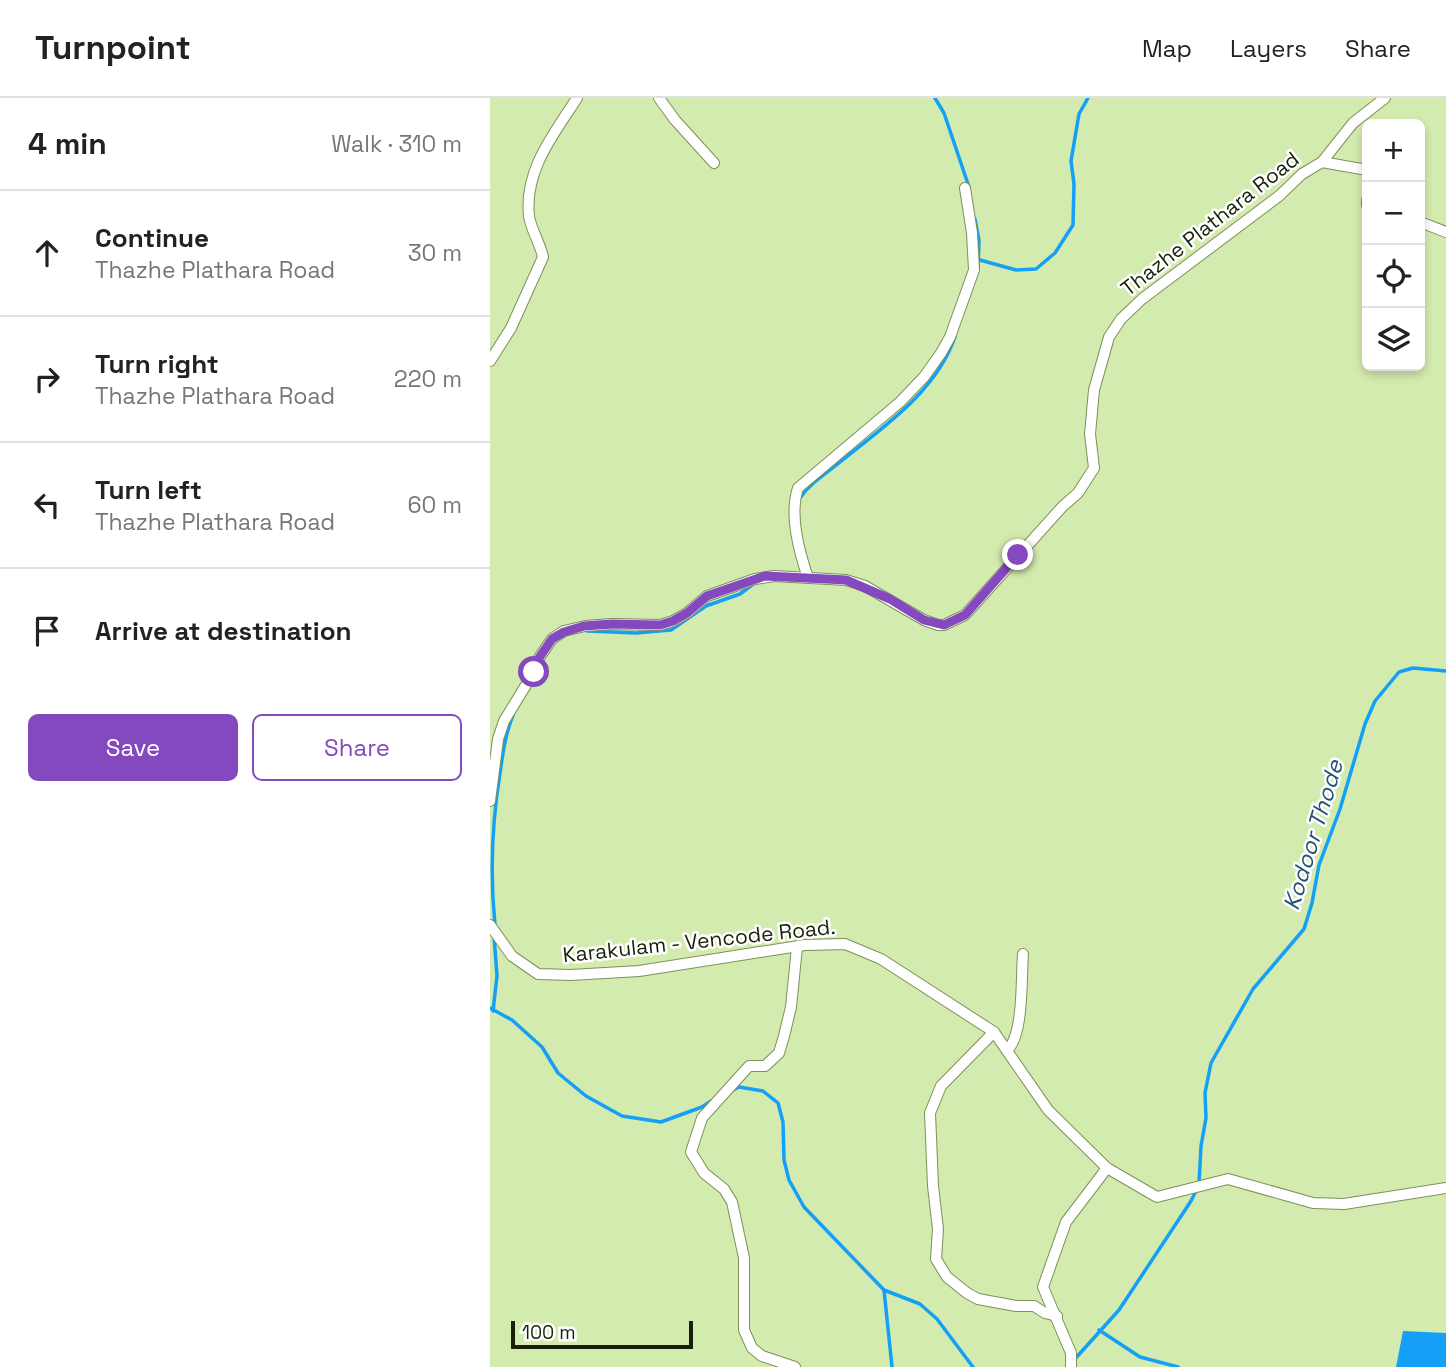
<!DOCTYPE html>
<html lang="en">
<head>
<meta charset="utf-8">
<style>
	:root { --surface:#fff; --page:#f6f6f6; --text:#222; --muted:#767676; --line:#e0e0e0; --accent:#8549bf }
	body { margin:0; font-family:"Space Grotesk",sans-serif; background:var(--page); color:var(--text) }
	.controls { position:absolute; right:21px; top:21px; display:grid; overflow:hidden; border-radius:10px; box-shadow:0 4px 10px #0003 }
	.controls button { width:63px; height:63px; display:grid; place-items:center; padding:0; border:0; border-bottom:2px solid var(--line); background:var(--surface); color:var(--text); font:35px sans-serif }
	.scale { position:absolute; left:21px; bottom:18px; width:182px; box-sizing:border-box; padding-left:7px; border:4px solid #192009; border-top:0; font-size:19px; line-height:24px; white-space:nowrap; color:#192009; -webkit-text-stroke:5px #fff; paint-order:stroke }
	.stop { position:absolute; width:21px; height:21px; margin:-16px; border:5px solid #8549bf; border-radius:50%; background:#fff }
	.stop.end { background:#8549bf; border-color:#fff; box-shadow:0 2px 7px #0008 }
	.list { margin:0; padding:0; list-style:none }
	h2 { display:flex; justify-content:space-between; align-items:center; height:91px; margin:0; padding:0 28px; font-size:30px }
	h2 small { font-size:23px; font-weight:400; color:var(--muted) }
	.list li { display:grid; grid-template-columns:46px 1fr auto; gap:21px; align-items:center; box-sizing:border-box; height:126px; padding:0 28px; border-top:2px solid var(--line) }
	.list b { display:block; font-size:26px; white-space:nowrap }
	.list p { margin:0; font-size:23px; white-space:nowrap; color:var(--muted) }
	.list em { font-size:23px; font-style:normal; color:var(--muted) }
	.actions { display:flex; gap:14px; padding:21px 28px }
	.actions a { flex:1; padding:16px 0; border:2px solid var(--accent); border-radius:10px; text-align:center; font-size:24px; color:var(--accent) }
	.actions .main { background:var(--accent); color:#fff }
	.icon { flex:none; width:38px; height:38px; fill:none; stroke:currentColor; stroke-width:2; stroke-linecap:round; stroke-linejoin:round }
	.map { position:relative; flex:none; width:956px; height:1269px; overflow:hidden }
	header { display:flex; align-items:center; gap:42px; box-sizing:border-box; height:98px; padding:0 35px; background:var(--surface); border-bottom:2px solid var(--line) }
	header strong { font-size:33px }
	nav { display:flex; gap:38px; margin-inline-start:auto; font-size:24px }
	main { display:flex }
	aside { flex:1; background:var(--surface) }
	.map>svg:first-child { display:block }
	.water { fill:#14a0f7 }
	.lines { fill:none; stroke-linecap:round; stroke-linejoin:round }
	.stream { stroke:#14a0f7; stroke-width:3.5 }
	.minor-casing { stroke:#7d9159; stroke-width:12 }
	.minor { stroke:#fff; stroke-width:10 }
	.route { stroke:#8549bf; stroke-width:9 }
	.labels { text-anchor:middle; stroke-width:5; stroke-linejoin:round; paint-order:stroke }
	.street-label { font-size:21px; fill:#192009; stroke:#fff }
	.water-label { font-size:23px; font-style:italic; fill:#245377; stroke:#fff }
</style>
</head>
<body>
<header>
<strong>Turnpoint</strong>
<nav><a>Map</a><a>Layers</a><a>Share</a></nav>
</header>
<main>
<aside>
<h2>4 min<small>Walk · 310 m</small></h2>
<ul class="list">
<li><svg class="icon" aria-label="ahead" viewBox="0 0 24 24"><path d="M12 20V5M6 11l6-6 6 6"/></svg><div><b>Continue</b><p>Thazhe Plathara Road</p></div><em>30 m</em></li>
<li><svg class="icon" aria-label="right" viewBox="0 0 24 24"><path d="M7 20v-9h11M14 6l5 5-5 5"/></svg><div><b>Turn right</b><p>Thazhe Plathara Road</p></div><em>220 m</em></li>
<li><svg class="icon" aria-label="left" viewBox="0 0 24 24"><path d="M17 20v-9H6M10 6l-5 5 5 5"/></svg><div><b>Turn left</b><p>Thazhe Plathara Road</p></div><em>60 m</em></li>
<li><svg class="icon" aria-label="arrive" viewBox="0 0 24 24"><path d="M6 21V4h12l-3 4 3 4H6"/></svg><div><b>Arrive at destination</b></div></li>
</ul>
<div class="actions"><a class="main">Save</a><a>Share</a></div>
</aside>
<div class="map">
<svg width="956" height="1269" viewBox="0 0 956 1269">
	<rect width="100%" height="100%" fill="#d4ebaf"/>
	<path class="water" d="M913,1233L956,1235V1269H906Z"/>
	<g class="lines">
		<g class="stream">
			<path d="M445,0L454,15L479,89"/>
			<path d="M485,121L489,142L488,172"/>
			<path d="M490,162L526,172L546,171L565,155L583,127L584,86L581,63L589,16L598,0"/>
			<path d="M310,400C320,385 336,376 350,364C393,329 446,294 465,239"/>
			<path d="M97,533L146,535L181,532L216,508L250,496L262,487"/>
			<path d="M5,827C0,778 2,725 10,675C13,655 15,637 23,617"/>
			<path d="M0,910L22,922L52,949L68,975L96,998L132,1018L171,1024L212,1009L221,1003"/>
			<path d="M3,913L7,878L4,838"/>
			<path d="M243,992L249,989L273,993L288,1005L293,1024L294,1062L299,1082L314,1109L394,1192L430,1206L447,1221L483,1269"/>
			<path d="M709,1085L711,1048L716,1020L715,995L721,965L763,891L814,831L822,805L829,767L850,711L875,626L885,603L909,574L923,570L956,573"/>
			<path d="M394,1192L402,1269"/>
			<path d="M609,1232L650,1259L688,1269"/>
			<path d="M584,1262L629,1212L701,1103L706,1093"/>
		</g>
		<defs>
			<g id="minor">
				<path d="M169,0L185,22L224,65"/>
				<path d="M832,64L877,72"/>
				<path d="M877,102V107"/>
				<path d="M930,124L956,134"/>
				<path d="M0,263L21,230L53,159C50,145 41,132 39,118C34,72 64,36 87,0"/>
				<path d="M318,480C309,453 299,417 308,390L410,304L434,279L451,255L460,239L484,172L482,135L475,90"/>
				<path d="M0,703L8,641L14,623L44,574L49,560L62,541L74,533L95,528L122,526L170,527L183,523L197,515L217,498L265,481L284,478L356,482L375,488L434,522L448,527H454L475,517L573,408L588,395L604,370L600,336L604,292L619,239L631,221L652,201L789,98L812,76L832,64L863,25L895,0"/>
				<path d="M0,827L22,858L48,876L81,877L149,873L315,847L355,846L391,861L504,934L558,1012L617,1070L667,1099L738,1081L823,1105L854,1106L956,1090"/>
				<path d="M504,934L451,988L440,1015L443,1088L448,1131L446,1161L457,1179L477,1195L488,1201L526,1208H544L555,1215L567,1218"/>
				<path d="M517,952C534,938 531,879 533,856"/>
				<path d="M305,1269L272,1258L262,1250L254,1232V1160L242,1104L234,1091L214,1075L201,1054L212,1020L259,968H275L289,955L294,938L301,909L307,849"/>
				<path d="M581,1269V1255L553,1189L576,1124L617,1070"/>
			</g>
		</defs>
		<use href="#minor" class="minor-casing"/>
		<use href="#minor" class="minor"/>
	</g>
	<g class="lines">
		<path class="route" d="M44,574L49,560L62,541L74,534L94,528L122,526L170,527L183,523L197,515L217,498L275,478L356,482L400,501L434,522L454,527L475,517L528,457"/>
	</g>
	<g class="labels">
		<g class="street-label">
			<text transform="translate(720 126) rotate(-38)" y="7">Thazhe Plathara Road</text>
			<text transform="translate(209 843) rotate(-6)" y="7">Karakulam - Vencode Road.</text>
		</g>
		<g class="water-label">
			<text transform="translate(823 737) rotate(-73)" y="8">Kodoor Thode</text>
		</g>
	</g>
</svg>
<div class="controls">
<button>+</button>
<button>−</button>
<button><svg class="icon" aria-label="locate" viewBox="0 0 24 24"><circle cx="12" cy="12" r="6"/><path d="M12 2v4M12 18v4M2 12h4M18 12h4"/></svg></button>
<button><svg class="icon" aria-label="layers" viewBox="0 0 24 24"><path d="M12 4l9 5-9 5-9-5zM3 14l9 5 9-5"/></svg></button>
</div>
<div class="scale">100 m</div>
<div class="stop" style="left:44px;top:574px"></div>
<div class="stop end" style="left:528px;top:457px"></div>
</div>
</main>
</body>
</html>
